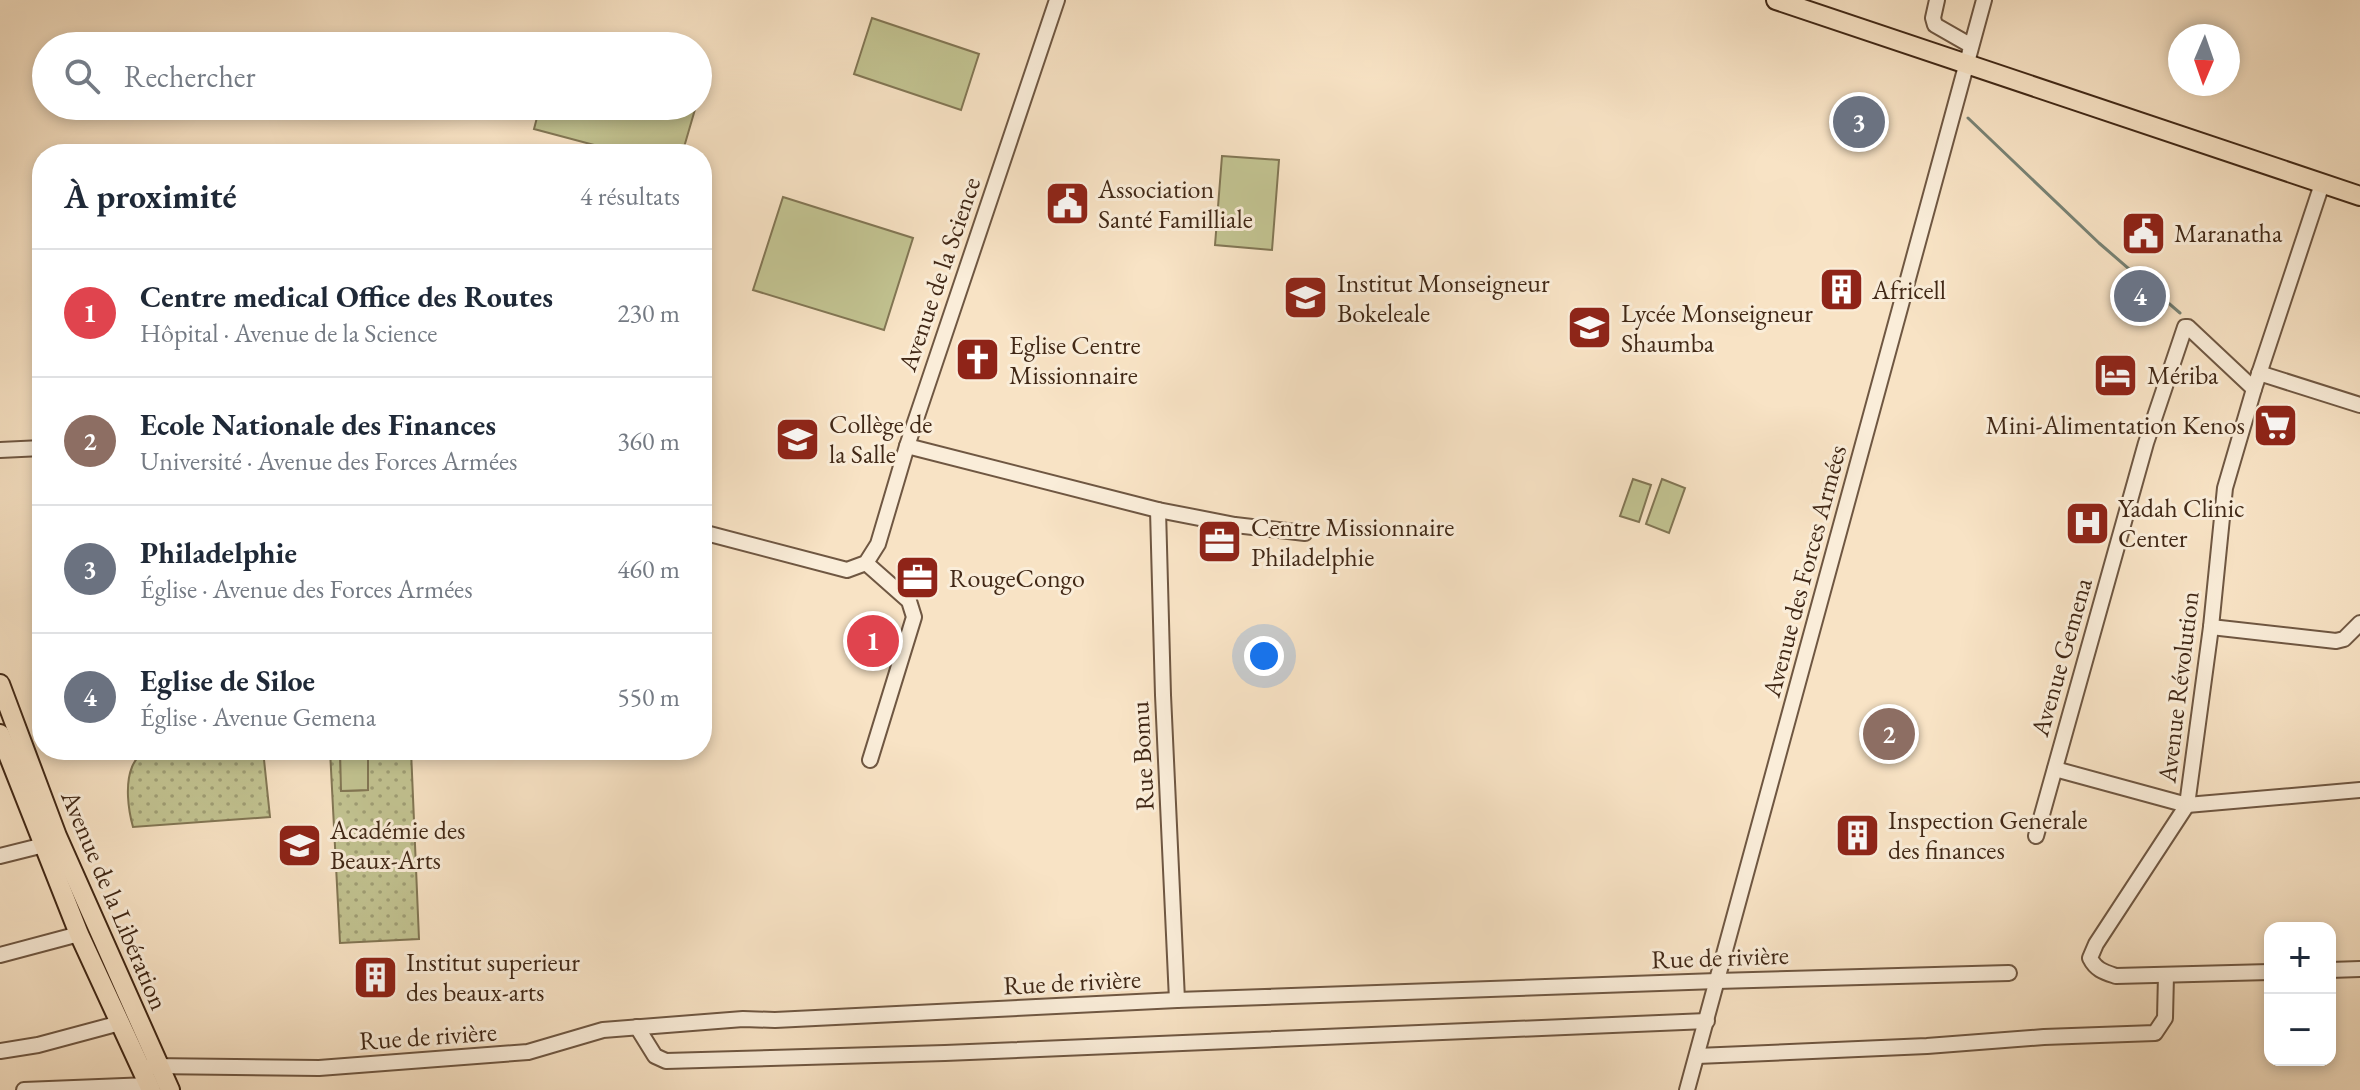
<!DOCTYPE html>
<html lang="fr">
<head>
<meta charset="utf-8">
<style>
	:root { --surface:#fff; --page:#f2f2f3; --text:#1f2937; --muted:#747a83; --line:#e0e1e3; --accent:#8f2418 }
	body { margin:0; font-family:"EB Garamond",serif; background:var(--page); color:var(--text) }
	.controls { position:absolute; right:24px; bottom:24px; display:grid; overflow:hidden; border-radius:16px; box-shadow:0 4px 12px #0003 }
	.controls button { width:72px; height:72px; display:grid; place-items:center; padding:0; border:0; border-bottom:2px solid var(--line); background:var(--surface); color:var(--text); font:40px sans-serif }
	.compass { position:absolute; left:2168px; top:24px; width:72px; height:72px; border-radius:50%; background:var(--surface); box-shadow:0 4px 12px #0003; rotate:182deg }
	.you { position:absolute; left:1264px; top:656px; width:28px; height:28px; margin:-20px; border:6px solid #fff; border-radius:50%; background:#1a73e8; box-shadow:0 0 0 12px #1a73e833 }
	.badge { display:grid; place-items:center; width:52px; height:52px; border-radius:50%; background:var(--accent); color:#fff; font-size:26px; font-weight:700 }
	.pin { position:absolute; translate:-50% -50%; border:4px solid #fff; box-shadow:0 2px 8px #0006 }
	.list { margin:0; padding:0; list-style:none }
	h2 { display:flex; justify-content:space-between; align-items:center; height:104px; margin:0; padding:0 32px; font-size:34px }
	h2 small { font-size:26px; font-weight:400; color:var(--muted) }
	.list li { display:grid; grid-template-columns:52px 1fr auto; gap:24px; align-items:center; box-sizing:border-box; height:128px; padding:0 32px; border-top:2px solid var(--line) }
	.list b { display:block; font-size:30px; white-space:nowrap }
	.list p { margin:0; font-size:26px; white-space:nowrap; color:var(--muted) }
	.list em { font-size:26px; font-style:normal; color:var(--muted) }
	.icon { flex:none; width:44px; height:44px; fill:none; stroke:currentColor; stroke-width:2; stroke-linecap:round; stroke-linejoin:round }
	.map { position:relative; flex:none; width:2360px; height:1090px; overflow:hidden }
	.search { position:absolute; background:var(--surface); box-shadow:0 4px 12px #0003; left:32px; top:32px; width:680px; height:88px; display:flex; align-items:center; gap:20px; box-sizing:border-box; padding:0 28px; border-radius:44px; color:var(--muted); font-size:30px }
	.panel { position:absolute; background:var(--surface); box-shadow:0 4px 12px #0003; left:32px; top:144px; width:680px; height:616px; border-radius:32px }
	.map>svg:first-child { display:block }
	.grass { fill:url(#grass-dots); stroke:#827654; stroke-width:2 }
	.pitch { fill:#c2c391; stroke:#827654; stroke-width:2 }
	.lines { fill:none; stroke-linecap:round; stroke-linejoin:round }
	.stream { stroke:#788274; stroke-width:3 }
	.minor-casing { stroke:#6f5742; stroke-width:18 }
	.major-casing { stroke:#412816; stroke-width:22 }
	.minor { stroke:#faedd9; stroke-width:14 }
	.major { stroke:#f8e3c5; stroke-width:18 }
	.labels { text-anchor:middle; stroke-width:6; stroke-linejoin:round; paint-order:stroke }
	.poi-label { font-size:26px; fill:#412816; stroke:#faedd9; text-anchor:start }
	.street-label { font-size:26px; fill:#412816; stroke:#faedd9 }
</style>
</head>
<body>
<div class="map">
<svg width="2360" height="1090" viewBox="0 0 2360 1090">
	<defs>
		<pattern id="grass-dots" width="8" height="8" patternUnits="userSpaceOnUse" patternTransform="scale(2)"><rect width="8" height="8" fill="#c2c391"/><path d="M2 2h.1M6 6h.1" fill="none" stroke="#9f9e75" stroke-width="1.8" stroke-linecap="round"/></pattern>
	</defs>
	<rect width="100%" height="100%" fill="#f8e3c5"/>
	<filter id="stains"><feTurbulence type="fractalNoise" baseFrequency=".0025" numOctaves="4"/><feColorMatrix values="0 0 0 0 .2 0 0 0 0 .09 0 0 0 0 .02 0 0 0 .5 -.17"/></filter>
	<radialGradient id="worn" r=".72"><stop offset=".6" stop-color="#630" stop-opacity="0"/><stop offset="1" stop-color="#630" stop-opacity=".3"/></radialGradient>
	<g class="grass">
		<path d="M143,750H263L270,817L133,827C128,809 125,784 132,767C134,761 140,755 143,750Z"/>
		<path d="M330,750H340L342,791L368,790V750H411L419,939L340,943Z"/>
	</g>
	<g class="pitch">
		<path d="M872,18L979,54L961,110L854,74Z"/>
		<path d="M540,106H696L682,154H628L534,129Z"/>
		<path d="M1222,156L1279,160L1272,250L1215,245Z"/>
		<path d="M783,197L913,238L884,330L753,290Z"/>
		<path d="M1633,479L1651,485L1639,522L1620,516Z"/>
		<path d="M1662,479L1685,488L1669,533L1646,524Z"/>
		<path d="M340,750H368V790L341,791Z"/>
	</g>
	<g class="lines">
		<path class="stream" d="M1968,118L2099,243L2180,313"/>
		<defs>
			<g id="minor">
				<path d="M1937,0L1933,18L1935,25L1970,45"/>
				<path d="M2259,373L2360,405"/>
				<path d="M907,446L1158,510L1235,525L1305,533"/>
				<path d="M0,450L42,448"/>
				<path d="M1158,510L1163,695L1177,1000"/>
				<path d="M702,532L847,570L866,563L878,544L907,446L1057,0"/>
				<path d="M866,563L909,601L914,617L870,760"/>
				<path d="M2211,627L2336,641L2344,639L2360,623"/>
				<path d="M2055,769L2187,805L2360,790"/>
				<path d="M2036,836L2146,443L2185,327H2188L2254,389"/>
				<path d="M0,856L44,845L50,841"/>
				<path d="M0,955L79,934"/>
				<path d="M2330,970L2360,969"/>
				<path d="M2270,972L2116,976C2104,972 2096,970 2090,958L2096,944L2187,805L2211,627L2225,488L2254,389L2322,184"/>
				<path d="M637,1027L655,1056L666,1061L945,1053L1707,1021"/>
				<path d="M0,1051L38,1045L120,1023"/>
				<path d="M1697,1056L1927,1046L2044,1037L2155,1033L2165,1018L2166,975"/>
				<path d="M151,1066L319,1068L528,1052L603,1030L743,1019L775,1020L1177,1000L1717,981L2009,973"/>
				<path d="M24,1090L149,1085"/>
				<path d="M1687,1090L1984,0"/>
			</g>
			<g id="major">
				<path d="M1776,0L2360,196"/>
				<path d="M0,684L57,836L170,1090"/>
				<path d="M0,734L79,934L151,1090"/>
			</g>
		</defs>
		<use href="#minor" class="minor-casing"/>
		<use href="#major" class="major-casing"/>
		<use href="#minor" class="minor"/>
		<use href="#major" class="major"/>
	</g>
	<defs>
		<symbol id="civic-square" viewBox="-11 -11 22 22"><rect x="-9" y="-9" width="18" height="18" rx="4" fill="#8f2418" stroke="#faedd9"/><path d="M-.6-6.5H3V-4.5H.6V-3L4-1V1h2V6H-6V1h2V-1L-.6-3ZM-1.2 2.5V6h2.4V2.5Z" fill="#fff"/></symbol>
		<symbol id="building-square" viewBox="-11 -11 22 22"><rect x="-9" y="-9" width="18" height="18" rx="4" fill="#8f2418" stroke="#faedd9"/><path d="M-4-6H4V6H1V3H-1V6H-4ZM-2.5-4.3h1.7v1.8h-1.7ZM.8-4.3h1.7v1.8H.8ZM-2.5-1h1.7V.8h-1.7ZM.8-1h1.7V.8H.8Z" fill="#fff"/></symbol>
		<symbol id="school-square" viewBox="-11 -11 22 22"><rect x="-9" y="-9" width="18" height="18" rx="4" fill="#8f2418" stroke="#faedd9"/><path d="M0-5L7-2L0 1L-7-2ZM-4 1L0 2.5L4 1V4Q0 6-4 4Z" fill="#fff"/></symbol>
		<symbol id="church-square" viewBox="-11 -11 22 22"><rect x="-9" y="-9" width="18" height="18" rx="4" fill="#8f2418" stroke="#faedd9"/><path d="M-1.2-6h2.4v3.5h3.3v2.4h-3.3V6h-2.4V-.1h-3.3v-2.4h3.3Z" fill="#fff"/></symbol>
		<symbol id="hotel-square" viewBox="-11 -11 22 22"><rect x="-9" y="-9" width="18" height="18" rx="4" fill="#8f2418" stroke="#faedd9"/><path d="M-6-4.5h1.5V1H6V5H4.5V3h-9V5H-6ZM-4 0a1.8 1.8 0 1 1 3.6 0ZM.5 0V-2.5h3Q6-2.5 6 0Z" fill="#fff"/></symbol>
		<symbol id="supermarket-square" viewBox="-11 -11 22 22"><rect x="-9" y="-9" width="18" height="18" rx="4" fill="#8f2418" stroke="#faedd9"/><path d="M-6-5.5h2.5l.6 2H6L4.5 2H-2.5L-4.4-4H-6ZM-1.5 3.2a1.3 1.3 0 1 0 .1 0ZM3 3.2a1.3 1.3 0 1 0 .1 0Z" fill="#fff"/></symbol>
		<symbol id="hospital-square" viewBox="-11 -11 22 22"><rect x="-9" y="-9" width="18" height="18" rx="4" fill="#8f2418" stroke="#faedd9"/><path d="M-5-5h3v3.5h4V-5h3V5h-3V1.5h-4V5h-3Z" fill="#fff"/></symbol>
		<symbol id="office-square" viewBox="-11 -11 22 22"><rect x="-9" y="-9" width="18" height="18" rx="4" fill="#8f2418" stroke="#faedd9"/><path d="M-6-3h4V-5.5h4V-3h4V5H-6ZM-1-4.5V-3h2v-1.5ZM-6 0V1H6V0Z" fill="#fff"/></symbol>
		<symbol id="university-square" viewBox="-11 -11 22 22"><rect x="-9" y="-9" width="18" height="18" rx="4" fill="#8f2418" stroke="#faedd9"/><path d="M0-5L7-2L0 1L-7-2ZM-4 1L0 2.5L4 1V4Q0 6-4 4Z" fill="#fff"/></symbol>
	</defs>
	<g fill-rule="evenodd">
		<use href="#civic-square" x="1042" y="178" width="51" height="51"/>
		<use href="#civic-square" x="2118" y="208" width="51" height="51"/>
		<use href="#building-square" x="1816" y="264" width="51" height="51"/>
		<use href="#school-square" x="1280" y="272" width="51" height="51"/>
		<use href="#school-square" x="1564" y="302" width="51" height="51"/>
		<use href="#church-square" x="952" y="334" width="51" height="51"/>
		<use href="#hotel-square" x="2090" y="350" width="51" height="51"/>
		<use href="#supermarket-square" x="2250" y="400" width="51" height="51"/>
		<use href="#school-square" x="772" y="414" width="51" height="51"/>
		<use href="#hospital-square" x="2062" y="498" width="51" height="51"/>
		<use href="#office-square" x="1194" y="516" width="51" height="51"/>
		<use href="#office-square" x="892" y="552" width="51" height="51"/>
		<use href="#building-square" x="1832" y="810" width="51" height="51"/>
		<use href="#university-square" x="274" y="820" width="51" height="51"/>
		<use href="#building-square" x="350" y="952" width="51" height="51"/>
	</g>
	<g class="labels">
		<g class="poi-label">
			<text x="1098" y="198">Association<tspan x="1098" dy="30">Santé Familliale</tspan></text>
			<text x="2174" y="242">Maranatha</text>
			<text x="1337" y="292">Institut Monseigneur<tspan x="1337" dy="30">Bokeleale</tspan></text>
			<text x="1872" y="299">Africell</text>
			<text x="1621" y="322">Lycée Monseigneur<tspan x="1621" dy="30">Shaumba</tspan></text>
			<text x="1009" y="354">Eglise Centre<tspan x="1009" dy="30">Missionnaire</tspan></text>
			<text x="2147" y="384">Mériba</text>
			<text x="829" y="433">Collège de<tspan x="829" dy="30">la Salle</tspan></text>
			<text x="2245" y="434" text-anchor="end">Mini-Alimentation Kenos</text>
			<text x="2118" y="517">Yadah Clinic<tspan x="2118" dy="30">Center</tspan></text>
			<text x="1251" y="536">Centre Missionnaire<tspan x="1251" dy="30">Philadelphie</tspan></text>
			<text x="949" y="587">RougeCongo</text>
			<text x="1888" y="829">Inspection Generale<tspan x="1888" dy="30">des finances</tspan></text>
			<text x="330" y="839">Académie des<tspan x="330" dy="30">Beaux-Arts</tspan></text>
			<text x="406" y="971">Institut superieur<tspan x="406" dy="30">des beaux-arts</tspan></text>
		</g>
		<g class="street-label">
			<text transform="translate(939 274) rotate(-71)" y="9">Avenue de la Science</text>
			<text transform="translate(1804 571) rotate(-75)" y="9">Avenue des Forces Armées</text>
			<text transform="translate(2061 657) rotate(-74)" y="9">Avenue Gemena</text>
			<text transform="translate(2178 687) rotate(-83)" y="9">Avenue Révolution</text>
			<text transform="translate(1142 756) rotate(-93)" y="9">Rue Bomu</text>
			<text transform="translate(115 900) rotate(67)" y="9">Avenue de la Libération</text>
			<text transform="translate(1720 957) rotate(-2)" y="9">Rue de rivière</text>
			<text transform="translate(1072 982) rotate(-3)" y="9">Rue de rivière</text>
			<text transform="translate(428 1036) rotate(-4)" y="9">Rue de rivière</text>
		</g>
	</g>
	<rect width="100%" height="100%" filter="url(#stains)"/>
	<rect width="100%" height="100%" fill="url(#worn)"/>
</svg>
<div class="controls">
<button>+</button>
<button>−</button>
</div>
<svg class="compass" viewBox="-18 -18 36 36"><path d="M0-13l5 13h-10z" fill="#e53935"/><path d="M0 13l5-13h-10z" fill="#747a83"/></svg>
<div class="you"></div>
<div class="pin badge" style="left:873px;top:641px;background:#e0444e">1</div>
<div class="pin badge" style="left:1889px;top:734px;background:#8d6e63">2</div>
<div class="pin badge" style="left:1859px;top:122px;background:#6b7280">3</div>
<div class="pin badge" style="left:2140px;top:296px;background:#6b7280">4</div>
<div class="search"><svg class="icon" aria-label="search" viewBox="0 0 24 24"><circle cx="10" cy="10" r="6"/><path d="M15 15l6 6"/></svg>Rechercher</div>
<section class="panel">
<h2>À proximité<small>4 résultats</small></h2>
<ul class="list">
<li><span class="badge" style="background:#e0444e">1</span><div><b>Centre medical Office des Routes</b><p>Hôpital · Avenue de la Science</p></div><em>230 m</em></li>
<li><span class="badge" style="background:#8d6e63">2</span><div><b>Ecole Nationale des Finances</b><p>Université · Avenue des Forces Armées</p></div><em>360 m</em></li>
<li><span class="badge" style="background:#6b7280">3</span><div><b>Philadelphie</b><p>Église · Avenue des Forces Armées</p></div><em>460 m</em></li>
<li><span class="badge" style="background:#6b7280">4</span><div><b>Eglise de Siloe</b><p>Église · Avenue Gemena</p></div><em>550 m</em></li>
</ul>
</section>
</div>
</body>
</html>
